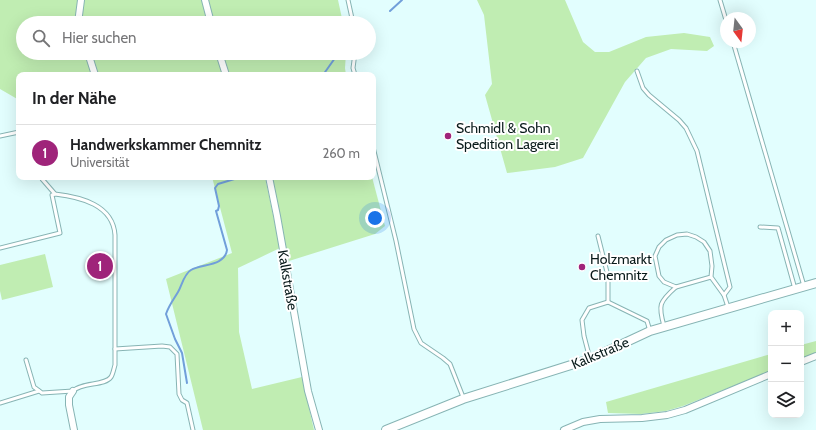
<!DOCTYPE html>
<html lang="de">
<head>
<meta charset="utf-8">
<style>
	:root { --surface:#fff; --page:#f2f2f2; --text:#202124; --muted:#757577; --line:#e0e0e0; --accent:#9f247a }
	body { margin:0; font-family:Cabin,sans-serif; background:var(--page); color:var(--text) }
	.controls { position:absolute; right:12px; bottom:12px; display:grid; overflow:hidden; border-radius:8px; box-shadow:0 4px 16px #0002 }
	.controls button { width:36px; height:36px; display:grid; place-items:center; padding:0; border:0; border-bottom:1px solid var(--line); background:var(--surface); color:var(--text); font:20px sans-serif }
	.compass { position:absolute; left:720px; top:12px; width:36px; height:36px; border-radius:50%; background:var(--surface); box-shadow:0 4px 16px #0002; rotate:165deg }
	.you { position:absolute; left:375px; top:218px; width:14px; height:14px; margin:-10px; border:3px solid #fff; border-radius:50%; background:#1a73e8; box-shadow:0 0 0 6px #1a73e833 }
	.badge { display:grid; place-items:center; width:26px; height:26px; border-radius:50%; background:var(--accent); color:#fff; font-size:13px; font-weight:700 }
	.pin { position:absolute; translate:-50% -50%; border:2px solid #fff; box-shadow:0 1px 4px #0006 }
	.list { margin:0; padding:0; list-style:none }
	h2 { display:flex; justify-content:space-between; align-items:center; height:52px; margin:0; padding:0 16px; font-size:17px }
	h2 small { font-size:13px; font-weight:400; color:var(--muted) }
	.list li { display:grid; grid-template-columns:26px 1fr auto; gap:12px; align-items:center; box-sizing:border-box; height:56px; padding:0 16px; border-top:1px solid var(--line) }
	.list b { display:block; font-size:15px; white-space:nowrap }
	.list p { margin:0; font-size:13px; white-space:nowrap; color:var(--muted) }
	.list em { font-size:13px; font-style:normal; color:var(--muted) }
	.icon { flex:none; width:22px; height:22px; fill:none; stroke:currentColor; stroke-width:2; stroke-linecap:round; stroke-linejoin:round }
	.map { position:relative; flex:none; width:816px; height:430px; overflow:hidden }
	.search { position:absolute; background:var(--surface); box-shadow:0 4px 16px #0002; left:16px; top:16px; width:360px; height:44px; display:flex; align-items:center; gap:10px; box-sizing:border-box; padding:0 14px; border-radius:22px; color:var(--muted); font-size:15px }
	.panel { position:absolute; background:var(--surface); box-shadow:0 4px 16px #0002; left:16px; top:72px; width:360px; height:108px; border-radius:8px }
	.map>svg:first-child { display:block }
	.green { fill:#c0edb2 }
	.lines { fill:none; stroke-linecap:round; stroke-linejoin:round }
	.stream { stroke:#719fda; stroke-width:2 }
	.lane-casing { stroke:#87b4b4; stroke-width:5 }
	.street-casing { stroke:#87b4b4; stroke-width:8 }
	.secondary-casing { stroke:#87b4b4; stroke-width:10 }
	.lane { stroke:#fff; stroke-width:3 }
	.street { stroke:#fff; stroke-width:6 }
	.secondary { stroke:#fff; stroke-width:8 }
	.poi-dot { fill:#9f247a; stroke:#fff; stroke-width:1.5 }
	.labels { text-anchor:middle; stroke-width:4; stroke-linejoin:round; paint-order:stroke }
	.poi-label { font-size:14px; fill:#081a1a; stroke:#fff; text-anchor:start }
	.street-label { font-size:14px; fill:#081a1a; stroke:#fff }
</style>
</head>
<body>
<div class="map">
<svg width="816" height="430" viewBox="0 0 816 430">
	<rect width="100%" height="100%" fill="#e2fefe"/>
	<g class="green">
		<path d="M0,0H338L343,23H23V53H346L345,68L346,75H19V100L0,89Z"/>
		<path d="M477,0H565L583,42L595,52H609L646,37L684,33L710,37L714,46L707,51L671,49L646,58L625,82L583,158L555,167L507,173L485,95L492,84L484,15Z"/>
		<path d="M212,177H265L280,248L238,268L239,332L252,389L302,377L314,430H203L166,279L232,253Z"/>
		<path d="M270,177H372L385,226L375,234L289,261Z"/>
		<path d="M45,254L53,287L2,300L0,291V265Z"/>
		<path d="M816,341V353L801,359V345Z"/>
		<path d="M771,354V371L683,406L666,411L641,414L608,413L606,402Z"/>
	</g>
	<g class="lines">
		<g class="stream">
			<path d="M390,11L402,0"/>
			<path d="M323,75L335,58L342,53"/>
			<path d="M187,383L182,353L175,339L166,314C169,305 174,299 178,292C182,285 184,274 191,270C202,264 225,266 227,250L216,211L218,210L219,206L215,188L218,184L241,177"/>
		</g>
		<defs>
			<g id="lane">
				<path d="M348,0L353,23"/>
				<path d="M720,0L726,20"/>
				<path d="M733,42L804,286"/>
				<path d="M355,53L353,68L355,75"/>
				<path d="M637,71L643,88L649,95L679,120L686,128L697,151L730,287L724,295"/>
				<path d="M0,136L19,132"/>
				<path d="M373,147L396,241L414,329L421,343L443,358L450,364L463,397"/>
				<path d="M760,227L778,228L795,289"/>
				<path d="M598,236L608,276V302"/>
				<path d="M0,248L60,233L52,195L55,194"/>
				<path d="M711,277L676,287L664,282L659,276L655,256L659,247L666,240L677,235L687,234L696,237L704,242L710,251L712,266L711,277L724,295L728,307"/>
				<path d="M664,326C658,305 659,302 676,287"/>
				<path d="M115,349L162,346L170,347L177,354L179,394L182,400L187,403L193,430"/>
				<path d="M590,359L584,336L582,320L589,308L608,302L647,321L650,331"/>
				<path d="M26,360L34,387L42,393L73,391C82,382 105,386 111,377C113,374 114,368 115,365V235C113,205 81,197 55,194L42,179L41,177"/>
				<path d="M0,403L39,391"/>
			</g>
			<g id="street">
				<path d="M205,0L211,23"/>
				<path d="M78,23L81,0"/>
				<path d="M88,53L95,75"/>
				<path d="M219,53L226,75"/>
				<path d="M269,177L277,216L308,391L319,430"/>
				<path d="M801,362L816,356"/>
				<path d="M73,391L69,397V405L74,430"/>
				<path d="M564,430L583,422L600,419L642,418L667,415L685,410L771,374"/>
			</g>
			<path id="secondary" d="M386,430L463,399L590,359L650,331L816,283"/>
		</defs>
		<use href="#lane" class="lane-casing"/>
		<use href="#street" class="street-casing"/>
		<use href="#secondary" class="secondary-casing"/>
		<use href="#lane" class="lane"/>
		<use href="#street" class="street"/>
		<use href="#secondary" class="secondary"/>
	</g>
	<g class="poi-dot">
		<circle cx="448" cy="136" r="4"/>
		<circle cx="582" cy="267" r="4"/>
	</g>
	<g class="labels">
		<g class="poi-label">
			<text x="456" y="133">Schmidl &amp; Sohn<tspan x="456" dy="16">Spedition Lagerei</tspan></text>
			<text x="590" y="264">Holzmarkt<tspan x="590" dy="16">Chemnitz</tspan></text>
		</g>
		<g class="street-label">
			<text transform="translate(288 280) rotate(80)" y="5">Kalkstraße</text>
			<text transform="translate(600 353) rotate(-23)" y="5">Kalkstraße</text>
		</g>
	</g>
</svg>
<div class="controls">
<button>+</button>
<button>−</button>
<button><svg class="icon" aria-label="layers" viewBox="0 0 24 24"><path d="M12 4l9 5-9 5-9-5zM3 14l9 5 9-5"/></svg></button>
</div>
<svg class="compass" viewBox="-18 -18 36 36"><path d="M0-13l5 13h-10z" fill="#e53935"/><path d="M0 13l5-13h-10z" fill="#757577"/></svg>
<div class="you"></div>
<div class="pin badge" style="left:100px;top:266px">1</div>
<div class="search"><svg class="icon" aria-label="search" viewBox="0 0 24 24"><circle cx="10" cy="10" r="6"/><path d="M15 15l6 6"/></svg>Hier suchen</div>
<section class="panel">
<h2>In der Nähe<small></small></h2>
<ul class="list">
<li><span class="badge">1</span><div><b>Handwerkskammer Chemnitz</b><p>Universität</p></div><em>260 m</em></li>
</ul>
</section>
</div>
</body>
</html>
